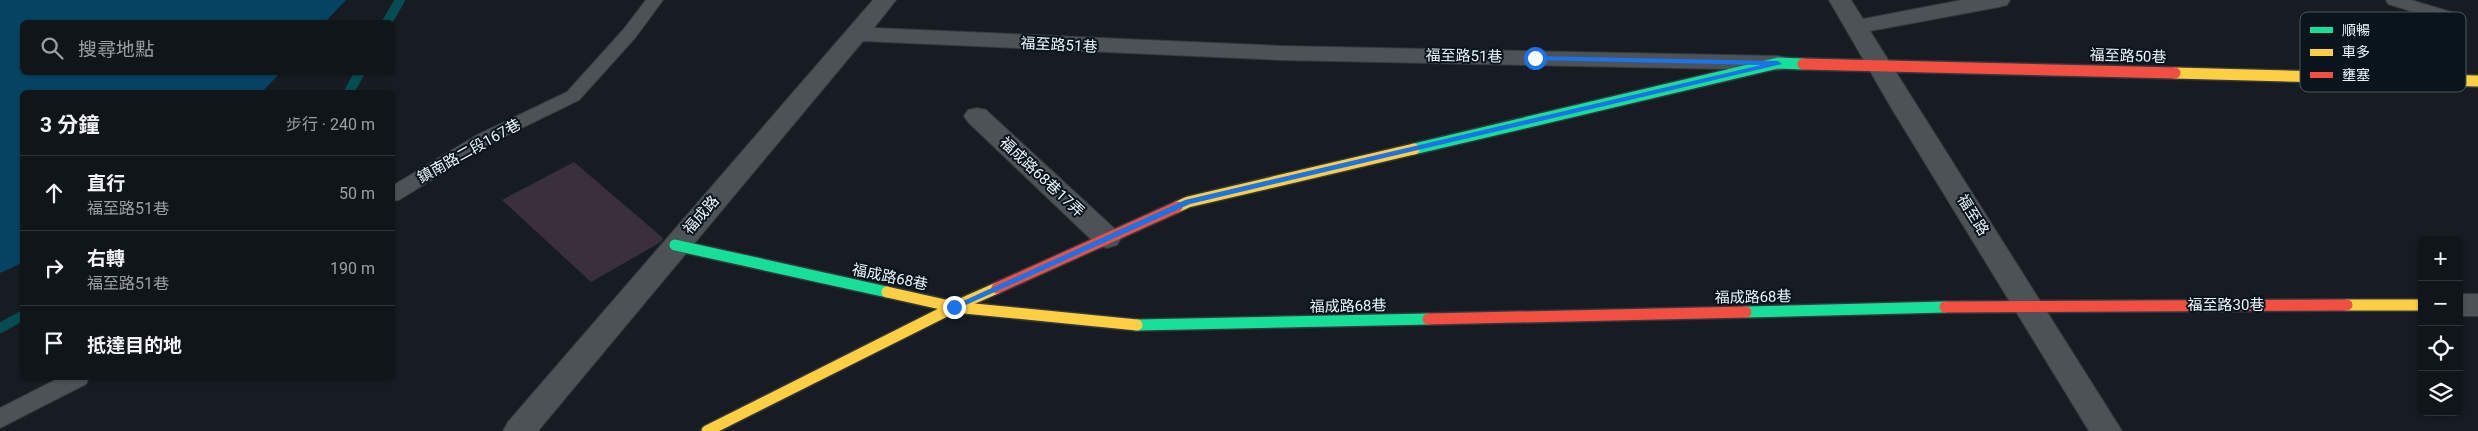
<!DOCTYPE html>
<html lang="zh-TW">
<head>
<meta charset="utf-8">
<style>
	:root { --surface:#10151a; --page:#1e2227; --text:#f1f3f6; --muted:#9c9fa2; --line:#303439 }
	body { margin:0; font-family:Roboto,"Noto Sans TC",sans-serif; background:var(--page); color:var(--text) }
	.controls { position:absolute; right:15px; bottom:15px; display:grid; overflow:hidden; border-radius:8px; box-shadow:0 1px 4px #0004 }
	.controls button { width:45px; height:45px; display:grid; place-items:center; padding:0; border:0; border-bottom:1px solid var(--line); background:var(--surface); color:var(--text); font:25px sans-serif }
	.stop { position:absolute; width:15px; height:15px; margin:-11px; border:4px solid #1a73e8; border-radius:50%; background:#fff }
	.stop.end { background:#1a73e8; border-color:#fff; box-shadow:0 1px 5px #0008 }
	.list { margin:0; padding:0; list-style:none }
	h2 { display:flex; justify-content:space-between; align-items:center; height:65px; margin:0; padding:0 20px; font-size:21px }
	h2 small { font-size:16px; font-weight:400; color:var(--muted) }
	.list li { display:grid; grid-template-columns:32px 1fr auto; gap:15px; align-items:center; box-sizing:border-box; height:75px; padding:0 20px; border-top:1px solid var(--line) }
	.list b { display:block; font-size:19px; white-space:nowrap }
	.list p { margin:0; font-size:16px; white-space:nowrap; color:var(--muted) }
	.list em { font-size:16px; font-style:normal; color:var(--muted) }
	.icon { flex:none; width:28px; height:28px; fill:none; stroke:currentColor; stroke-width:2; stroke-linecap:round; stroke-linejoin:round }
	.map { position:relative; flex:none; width:2478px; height:431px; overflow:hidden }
	.search { position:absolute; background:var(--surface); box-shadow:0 1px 4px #0004; left:20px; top:20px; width:375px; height:55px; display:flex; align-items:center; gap:12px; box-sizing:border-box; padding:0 18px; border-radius:8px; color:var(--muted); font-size:19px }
	.panel { position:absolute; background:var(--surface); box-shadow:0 1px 4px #0004; left:20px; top:90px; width:375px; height:290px; border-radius:8px }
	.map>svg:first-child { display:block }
	.green { fill:#074363 }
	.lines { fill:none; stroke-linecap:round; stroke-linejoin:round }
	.stream { stroke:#074c52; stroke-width:10 }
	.building { fill:#39303c }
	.lane-casing { stroke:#35393e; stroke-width:2 }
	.street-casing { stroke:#35393e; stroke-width:2 }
	.fast-casing { stroke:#35393e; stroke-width:14 }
	.slow-casing { stroke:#35393e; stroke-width:14 }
	.jam-casing { stroke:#35393e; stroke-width:14 }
	.lane { fill:#4d5257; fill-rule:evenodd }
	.street { fill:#4d5257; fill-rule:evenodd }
	.fast { stroke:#16e098; stroke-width:11 }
	.slow { stroke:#ffcf43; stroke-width:11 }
	.jam { stroke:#f24e42; stroke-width:11 }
	.route { fill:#1a73e8 }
	.labels { text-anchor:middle; stroke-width:4; stroke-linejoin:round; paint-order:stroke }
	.street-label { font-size:15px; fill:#ecf4fa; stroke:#09141c }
	.key { fill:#09141c; stroke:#4d575f; stroke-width:1 }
	.key-label { font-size:14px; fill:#ecf4fa }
</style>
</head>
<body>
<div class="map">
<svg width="2478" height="431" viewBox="0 0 2478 431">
	<rect width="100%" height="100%" fill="#161c22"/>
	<path class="green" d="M0,0H346L325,22H22V72L280,73L262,92H22V263L0,273Z"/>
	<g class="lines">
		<g class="stream">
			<path d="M387,22L400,0"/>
			<path d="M349,92L360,72"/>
			<path d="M0,328L22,316"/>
		</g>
	</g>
	<path class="building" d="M574,162L663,238L661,242L591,282L502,200Z"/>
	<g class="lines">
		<defs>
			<g id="lane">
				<path d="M646,0H663L635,38L579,100L491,143L399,200L392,201V186L477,135L567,92L623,30Z"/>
				<path d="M2386,0H2411L2461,15L2463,19L2454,80L2451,84H2439L2436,80L2446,22L2388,4Z"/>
				<path d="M59,378H89L86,384L0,428V408Z"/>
			</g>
			<g id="street">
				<path d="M873,0H896L874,28L1281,46L1778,56L1787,58L1790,63L1787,68L1778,70L1281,60L863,41L538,431H503L508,422Z"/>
				<path d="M1829,0H1851L1863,19L1962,0H2010L2007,5L1999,7L1870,31L2122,431H2089L1892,109Z"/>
				<path d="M977,108L986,110L1117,231L1121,238L1117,245L1107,248L1097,245L968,122L964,116L968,110Z"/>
				<rect x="2459" y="294" width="19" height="22"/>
			</g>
			<g id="fast">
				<path d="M1414,149L1778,63L1803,64"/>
				<path d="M675,245L887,292"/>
				<path d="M1746,312L1945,307"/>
				<path d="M1137,325L1428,319"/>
			</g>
			<g id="slow">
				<path d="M2175,73L2478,81"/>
				<path d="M1177,207L1188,202L1414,149"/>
				<path d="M887,292L954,307L1137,325"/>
				<path d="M2347,305H2422"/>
				<path d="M707,431L954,307L997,288"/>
			</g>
			<g id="jam">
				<path d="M1803,64L2175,73"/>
				<path d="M997,288L1177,207"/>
				<path d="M1945,307L2347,305"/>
				<path d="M1428,319L1746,312"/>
			</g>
		</defs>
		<use href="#lane" class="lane-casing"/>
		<use href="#street" class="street-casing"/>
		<use href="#fast" class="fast-casing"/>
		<use href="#slow" class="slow-casing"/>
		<use href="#jam" class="jam-casing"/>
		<use href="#lane" class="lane"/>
		<use href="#street" class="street"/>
		<use href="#fast" class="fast"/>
		<use href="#slow" class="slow"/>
		<use href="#jam" class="jam"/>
	</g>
	<path class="route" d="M1533,56L1778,61L1782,64L1190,204L957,309L954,310L950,307L1185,200L1761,65L1535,60Z"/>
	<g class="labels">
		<g class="street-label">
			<text transform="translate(1059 45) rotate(3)" y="5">福至路51巷</text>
			<text transform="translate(1464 56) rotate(1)" y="5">福至路51巷</text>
			<text transform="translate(2128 56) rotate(2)" y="5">福至路50巷</text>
			<text transform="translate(469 151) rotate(-29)" y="5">鎮南路二段167巷</text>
			<text transform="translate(1042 177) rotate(43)" y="5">福成路68巷17弄</text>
			<text transform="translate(701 215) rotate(-49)" y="5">福成路</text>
			<text transform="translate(1973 215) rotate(58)" y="5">福至路</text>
			<text transform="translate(890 277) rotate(12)" y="5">福成路68巷</text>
			<text transform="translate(1753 297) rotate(-1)" y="5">福成路68巷</text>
			<text x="2226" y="310">福至路30巷</text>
			<text transform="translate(1348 306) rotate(-1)" y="5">福成路68巷</text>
		</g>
	</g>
	<rect x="2300" y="12" width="166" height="80" rx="8" class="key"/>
	<rect x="2310" y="27" width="23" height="6" fill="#16e098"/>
	<rect x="2310" y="49" width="23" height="7" fill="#ffcf43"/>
	<rect x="2310" y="72" width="23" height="6" fill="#f24e42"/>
	<g class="key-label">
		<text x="2342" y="35">順暢</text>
		<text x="2342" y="57">車多</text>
		<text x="2342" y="80">壅塞</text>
	</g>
</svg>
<div class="controls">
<button>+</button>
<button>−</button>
<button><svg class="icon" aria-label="locate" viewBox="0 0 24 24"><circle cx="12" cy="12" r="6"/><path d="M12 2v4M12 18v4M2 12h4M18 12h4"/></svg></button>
<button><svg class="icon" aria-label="layers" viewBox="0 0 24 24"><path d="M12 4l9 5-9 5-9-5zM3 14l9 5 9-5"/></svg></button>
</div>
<div class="stop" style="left:1535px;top:58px"></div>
<div class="stop end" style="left:954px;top:307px"></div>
<div class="search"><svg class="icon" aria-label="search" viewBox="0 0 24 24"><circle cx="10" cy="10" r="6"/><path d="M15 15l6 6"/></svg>搜尋地點</div>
<section class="panel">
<h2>3 分鐘<small>步行 · 240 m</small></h2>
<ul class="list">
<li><svg class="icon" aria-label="ahead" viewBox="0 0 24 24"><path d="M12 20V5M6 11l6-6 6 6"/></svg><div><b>直行</b><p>福至路51巷</p></div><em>50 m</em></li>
<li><svg class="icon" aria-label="right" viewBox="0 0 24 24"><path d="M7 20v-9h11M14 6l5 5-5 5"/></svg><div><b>右轉</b><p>福至路51巷</p></div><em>190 m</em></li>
<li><svg class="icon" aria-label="arrive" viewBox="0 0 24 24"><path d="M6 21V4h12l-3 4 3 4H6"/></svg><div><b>抵達目的地</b></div></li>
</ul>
</section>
</div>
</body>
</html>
